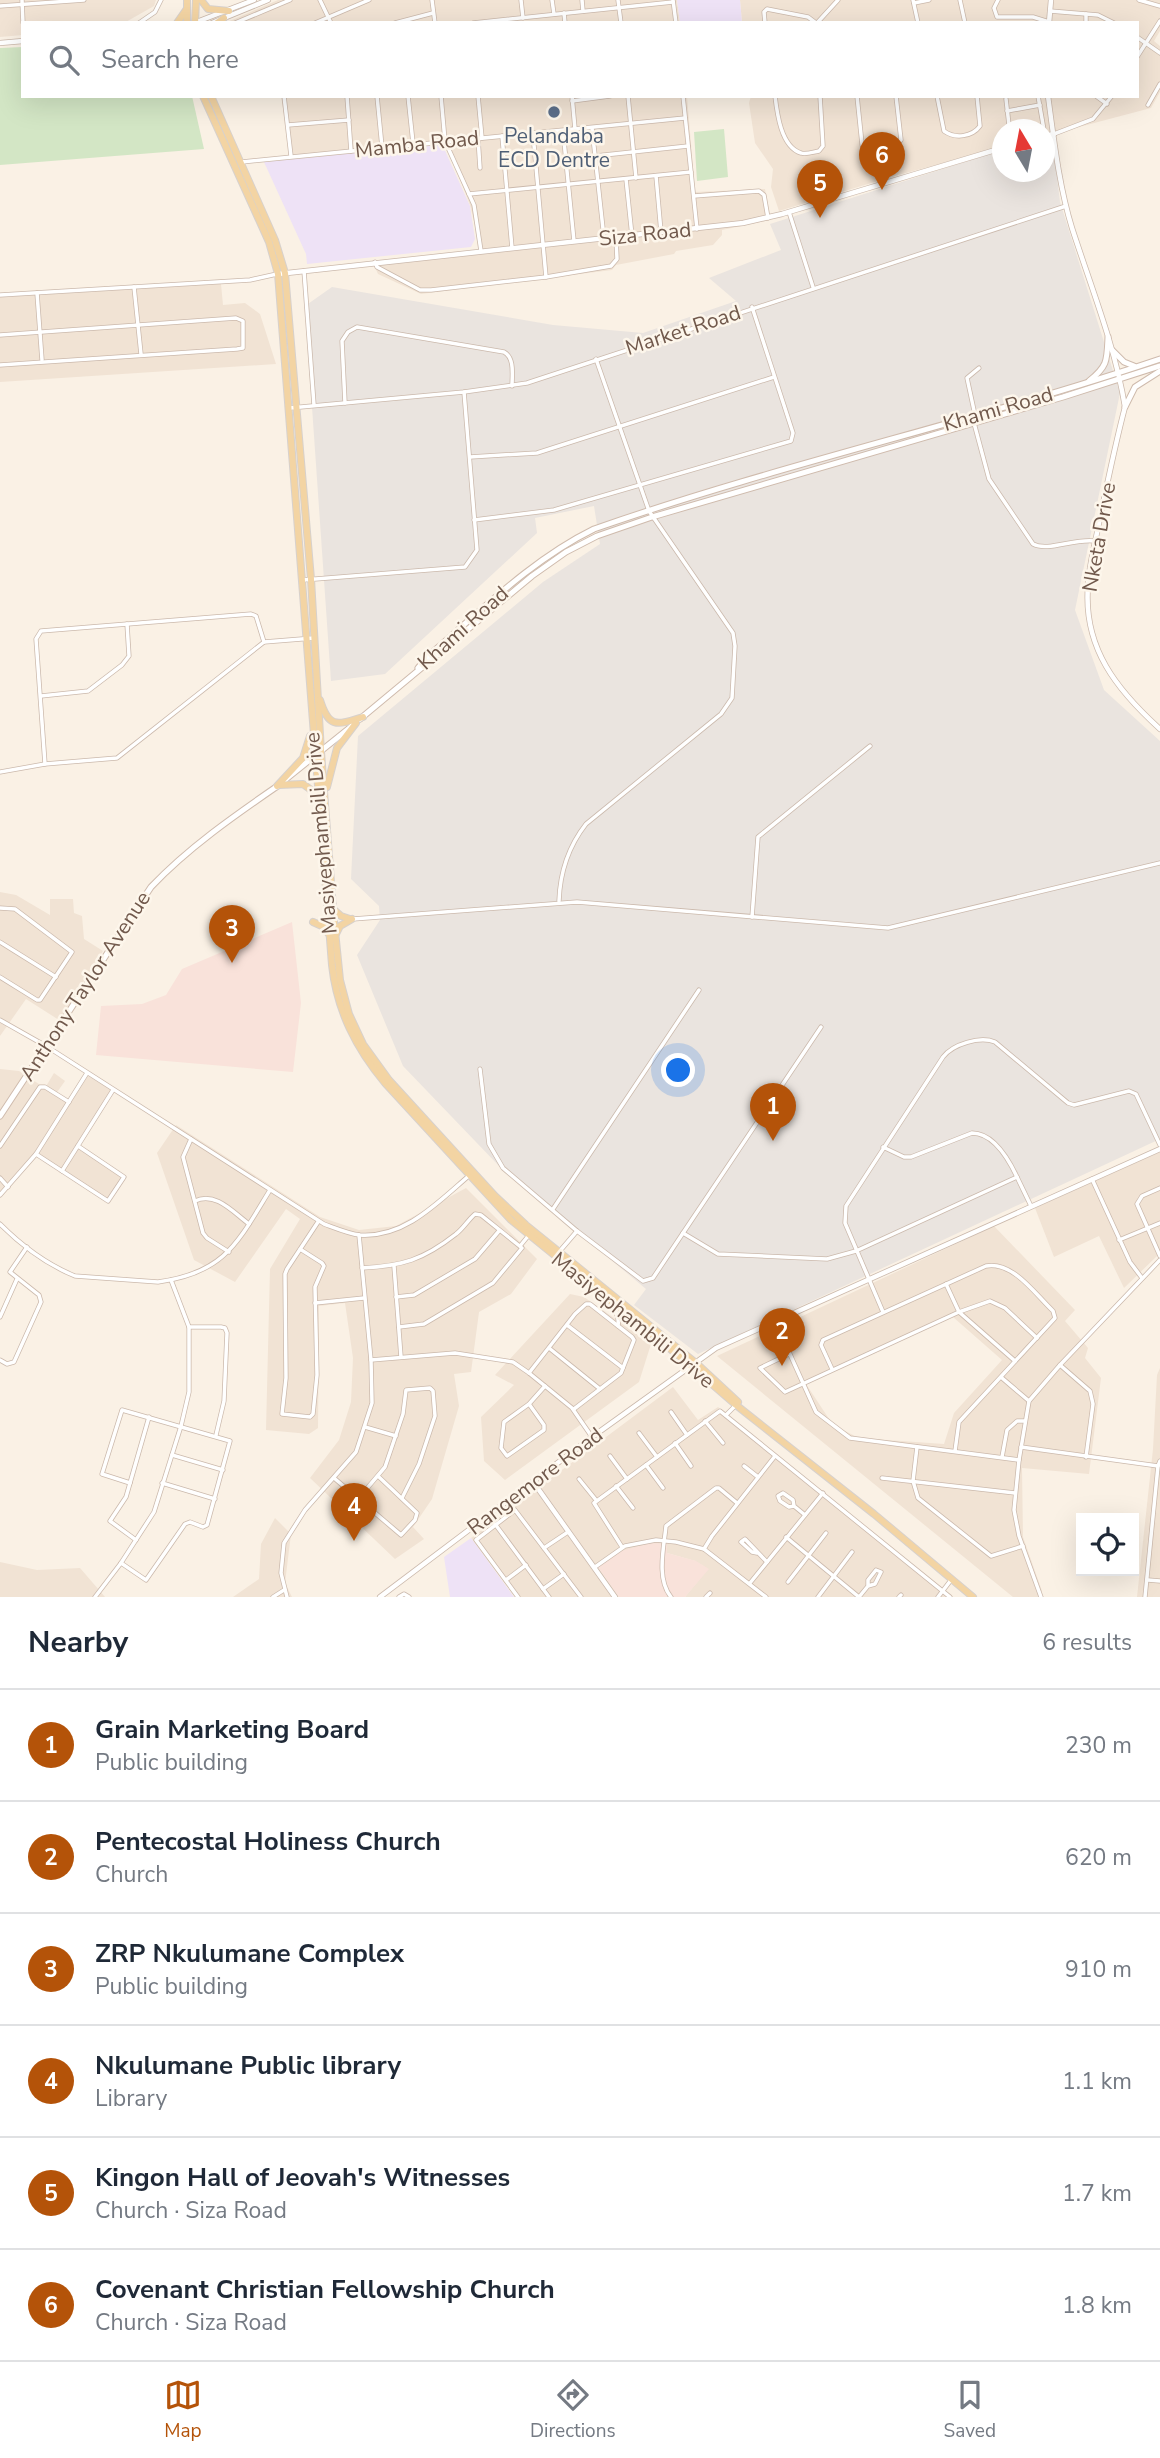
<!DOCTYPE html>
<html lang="en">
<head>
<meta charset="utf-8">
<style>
	:root { --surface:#fff; --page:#f2f2f3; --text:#1f2937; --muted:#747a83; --line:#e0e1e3; --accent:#b45309 }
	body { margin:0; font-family:"Nunito Sans",sans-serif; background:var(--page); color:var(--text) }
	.controls { position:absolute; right:21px; bottom:21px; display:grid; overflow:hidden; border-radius:0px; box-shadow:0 7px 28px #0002 }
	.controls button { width:63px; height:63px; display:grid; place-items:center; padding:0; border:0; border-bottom:2px solid var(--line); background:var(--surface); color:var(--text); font:35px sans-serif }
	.compass { position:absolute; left:992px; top:119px; width:63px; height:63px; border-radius:50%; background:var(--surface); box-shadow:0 7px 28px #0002; rotate:350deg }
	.you { position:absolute; left:679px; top:1071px; width:24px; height:24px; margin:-18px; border:5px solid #fff; border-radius:50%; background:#1a73e8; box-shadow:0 0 0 10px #1a73e833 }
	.badge { display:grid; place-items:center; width:46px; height:46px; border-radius:50%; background:var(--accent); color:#fff; font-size:23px; font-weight:700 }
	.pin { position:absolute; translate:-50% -58px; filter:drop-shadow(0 2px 4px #0008) }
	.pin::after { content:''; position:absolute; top:37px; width:24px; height:21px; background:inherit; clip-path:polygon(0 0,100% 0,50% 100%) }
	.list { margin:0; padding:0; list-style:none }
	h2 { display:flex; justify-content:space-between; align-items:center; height:91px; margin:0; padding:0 28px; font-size:30px }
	h2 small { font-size:23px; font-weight:400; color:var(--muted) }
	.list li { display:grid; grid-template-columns:46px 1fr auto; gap:21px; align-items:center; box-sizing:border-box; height:112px; padding:0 28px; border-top:2px solid var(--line) }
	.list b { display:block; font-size:26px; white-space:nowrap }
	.list p { margin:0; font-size:23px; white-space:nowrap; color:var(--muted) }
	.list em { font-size:23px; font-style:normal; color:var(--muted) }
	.icon { flex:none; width:38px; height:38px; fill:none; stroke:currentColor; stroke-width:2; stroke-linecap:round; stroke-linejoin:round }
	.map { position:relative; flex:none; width:1160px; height:1597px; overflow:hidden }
	.search { position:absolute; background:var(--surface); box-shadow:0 7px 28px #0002; left:21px; right:21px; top:21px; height:77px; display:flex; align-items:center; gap:18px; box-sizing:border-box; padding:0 24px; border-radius:0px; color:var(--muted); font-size:26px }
	.sheet { height:763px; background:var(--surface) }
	nav { display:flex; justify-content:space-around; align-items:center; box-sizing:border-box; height:98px; border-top:2px solid var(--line); background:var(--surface); font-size:19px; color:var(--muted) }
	nav a { display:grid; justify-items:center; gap:4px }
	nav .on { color:var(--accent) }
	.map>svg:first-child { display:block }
	.residential { fill:#f1e3d4; fill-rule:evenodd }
	.commercial { fill:#f9e2da }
	.industrial { fill:#eae4df }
	.education { fill:#eee2f6 }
	.green { fill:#d3e6c5 }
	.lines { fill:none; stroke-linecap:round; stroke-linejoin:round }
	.minor-casing { stroke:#cbb9ac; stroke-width:5 }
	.tertiary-casing { stroke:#cbb9ac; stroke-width:6 }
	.secondary-casing { stroke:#cfbbad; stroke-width:7 }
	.primary-casing { stroke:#d7d1cd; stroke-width:8 }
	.minor { stroke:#fff; stroke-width:3.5 }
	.tertiary { stroke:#fff; stroke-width:4.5 }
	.secondary { stroke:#fff; stroke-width:5 }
	.primary { stroke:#f3d4a3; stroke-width:6 }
	.service-dot { fill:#5c6f8a; stroke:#fdf6eb; stroke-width:2.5 }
	.labels { text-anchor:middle; stroke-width:5; stroke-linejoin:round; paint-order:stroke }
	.service-label { font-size:21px; fill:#4e5e75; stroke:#fdf6eb }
	.street-label { font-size:21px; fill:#71594c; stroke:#fdf6eb }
</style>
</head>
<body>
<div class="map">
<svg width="1160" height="1597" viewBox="0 0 1160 1597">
	<rect width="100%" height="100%" fill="#faf1e5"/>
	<g class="residential">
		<path d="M0,0H156L154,6L124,23H23V35L0,37Z"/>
		<path d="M278,0H677L680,23H225Z"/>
		<path d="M740,0H1160V31L1154,41L1160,46V92L1151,108L1045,136L1044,130H1002V147L891,177L779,211L771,187L773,169L755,143L749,103L751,96H1137V23H742Z"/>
		<path d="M281,96H687L695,192L765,189L770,220L722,230V235L713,245L676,251L674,254L616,265L612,270L421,294L378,274L374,265L481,251L470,205L445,141L291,156Z"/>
		<path d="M221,284L223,305L245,303L260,314L276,364L0,382V297Z"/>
		<path d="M0,892L16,895L50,915V899H73L74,913L82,916L84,939L103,951L59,1020L26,999L0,1036Z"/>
		<path d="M0,1069L19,1071L45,1088L54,1073L65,1081L55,1095L70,1104L88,1076L111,1090L76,1146L123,1177L108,1199L35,1153L0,1193Z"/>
		<path d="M176,1125L320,1217L359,1230L396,1226L466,1188L537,1259L511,1294L479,1312L471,1372L454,1374L459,1406L432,1499L413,1527L424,1539L395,1559L310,1478L339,1440L351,1402L353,1358L345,1303L319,1306L318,1428L309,1434L266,1430L270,1269L300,1219L286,1209L235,1282L194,1260L157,1153Z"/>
		<path d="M1160,1152V1257L1158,1255L1124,1288L1099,1236L1054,1257L1035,1208Z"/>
		<path d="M994,1226L1075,1310L1065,1321L1088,1348L1085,1358L1101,1378L1089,1474L1022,1468L1023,1537L1042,1591L1038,1597H1013L717,1356ZM953,1317L1002,1360L954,1413L944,1444L859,1438L833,1425L806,1384Z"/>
		<path d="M570,1294L584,1297L651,1344L639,1382L505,1480L484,1461L481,1417L514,1385L495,1375Z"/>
		<path d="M1160,1368V1597H1137L1153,1449L1157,1375Z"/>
		<path d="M673,1387L698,1420L718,1407L953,1597H685L708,1569L695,1561L667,1553L598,1567L619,1597H515L471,1538Z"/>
		<path d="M275,1518L291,1534L285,1583L292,1597H233L259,1579L261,1544Z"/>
		<path d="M0,1562L37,1570L80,1568L105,1597H0Z"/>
	</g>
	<g class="commercial">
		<path d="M292,922L301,1003L293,1072L96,1055L101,1006L142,1004L166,995L182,969Z"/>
		<path d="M650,1543L667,1544V1553L696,1561L709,1569L685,1597H619L598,1567L621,1551Z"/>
	</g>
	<path class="industrial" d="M1052,136L1060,202L1120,393L1075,610L1104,690L1160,741V1139L698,1354L634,1305L646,1289L500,1167L403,1066L357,955L380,920L379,906L351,879L358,736L543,582L600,544L594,506L535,518L537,533L385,674L331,681L305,306L332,287L553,325L643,333L736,301L709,278L781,250L770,224L1002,150V172H1044L1045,139Z"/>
	<g class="education">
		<path d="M677,0H740L742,23H680Z"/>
		<path d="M442,144L470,206L475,239L471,247L307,264L306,254L264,162Z"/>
		<path d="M471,1538L514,1597H450L444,1557Z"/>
	</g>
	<g class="green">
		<path d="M23,47V96H192L204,149L0,165V48Z"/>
		<path d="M724,129L728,177L697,181L694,132Z"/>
	</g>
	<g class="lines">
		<defs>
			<g id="minor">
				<path d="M22,0L23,23"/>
				<path d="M320,0L331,23"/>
				<path d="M432,0L435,23"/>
				<path d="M521,0L523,18"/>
				<path d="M552,0L554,14"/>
				<path d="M582,0L583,11"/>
				<path d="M618,0L621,23"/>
				<path d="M673,0L676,23"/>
				<path d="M913,0L918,23"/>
				<path d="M960,0L965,23"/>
				<path d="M998,0L994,8L997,17H1033L1049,22"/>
				<path d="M1139,0L1160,6"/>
				<path d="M914,3L929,0"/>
				<path d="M0,6L84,0"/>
				<path d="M1050,11L1098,15L1114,23"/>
				<path d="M564,13L565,23"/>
				<path d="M139,23L155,12L161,0"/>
				<path d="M235,23L290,0"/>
				<path d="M315,23L369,0"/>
				<path d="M395,23L433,13"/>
				<path d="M473,23L673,2"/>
				<path d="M765,23L764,12L767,9L808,17L816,23"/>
				<path d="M817,23L838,0"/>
				<path d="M1086,23V14"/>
				<path d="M1137,37L1160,53"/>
				<path d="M1137,57L1160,21"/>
				<path d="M284,96L291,156"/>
				<path d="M347,96L351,151"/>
				<path d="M377,96L382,147"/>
				<path d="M408,96L413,143"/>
				<path d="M441,96L445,141L474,205L481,251"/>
				<path d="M478,96L482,138"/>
				<path d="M572,96L575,129"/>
				<path d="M628,96L636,178"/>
				<path d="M683,96L697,229"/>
				<path d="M775,96C777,113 781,147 801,153C806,155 813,152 819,151L823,146L820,96"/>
				<path d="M857,96L862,144L863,149C876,151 892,150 901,140L896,96"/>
				<path d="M937,96L944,131C955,139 972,137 980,126L977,96"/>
				<path d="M1038,96L1044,130"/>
				<path d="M1096,96L1107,104"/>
				<path d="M1006,99L1009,125"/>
				<path d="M572,101L610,96"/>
				<path d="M1148,105L1160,84"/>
				<path d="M1007,111L1040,105"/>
				<path d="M288,125L349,120"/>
				<path d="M592,128L604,238"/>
				<path d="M563,131L574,241"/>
				<path d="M533,134L546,277"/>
				<path d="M1054,134L1093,119L1112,96"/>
				<path d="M502,136L512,248"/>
				<path d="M478,138L480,168"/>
				<path d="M595,156L688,146"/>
				<path d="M242,162L685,118"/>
				<path d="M656,176L661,232"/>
				<path d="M626,179L632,236"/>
				<path d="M469,194L691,172"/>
				<path d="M694,196L759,191L764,195L768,218"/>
				<path d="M789,212L813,287"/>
				<path d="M375,262L377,267L420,290H431L546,277L611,266L617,259L616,238"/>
				<path d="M304,271L314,405"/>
				<path d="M134,287L141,354"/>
				<path d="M37,293L42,360"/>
				<path d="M0,295L250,280L277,274"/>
				<path d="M0,335L236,318L243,321V348L237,349L0,365"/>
				<path d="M345,403L342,341L348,332L357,327L504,352C515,358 512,375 512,386"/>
				<path d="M290,408L464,392L527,383L1066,206"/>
				<path d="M975,415L967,378L979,368"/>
				<path d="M974,423L989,479L1033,544C1048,552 1074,538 1095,541"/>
				<path d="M470,457L537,453L774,377"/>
				<path d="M474,520L554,510L791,441L793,433L752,307"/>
				<path d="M303,580L465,567L477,550L464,392"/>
				<path d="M41,696L88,691L122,665L129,656L127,624"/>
				<path d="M45,764L36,639L41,631L251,614L256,616L264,642"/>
				<path d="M0,772L45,764L117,758L264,642L314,638"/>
				<path d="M559,901C560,872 568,847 586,824L721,714L732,698L735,646L733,633L649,511L596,359"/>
				<path d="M0,908L15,909L72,952L40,1000H37L0,977"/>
				<path d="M752,917L758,837L870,746"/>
				<path d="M353,919L577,902L888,928L1160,863"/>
				<path d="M0,942L56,977"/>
				<path d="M0,1020L46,1046L324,1224C335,1228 349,1234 360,1235C406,1238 439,1201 471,1174"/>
				<path d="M480,1069L489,1144L503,1168L577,1231L643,1281L653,1278L683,1233L718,1254L827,1259L856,1251L1017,1177L1031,1206"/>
				<path d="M191,1139L183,1157L203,1233L207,1238L229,1252"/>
				<path d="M0,1146L40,1087H45L69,1102"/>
				<path d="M883,1147L904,1157H911L972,1133C994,1133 1009,1160 1017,1177"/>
				<path d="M36,1154L108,1201L124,1177L78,1146"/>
				<path d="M62,1171L113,1090"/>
				<path d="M0,1178L8,1187"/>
				<path d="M1092,1179L1130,1262L1142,1278"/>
				<path d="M1160,1188L1142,1196L1137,1204L1160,1256"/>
				<path d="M0,1195L36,1154L87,1073"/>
				<path d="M195,1201C215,1191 233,1212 249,1224"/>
				<path d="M553,1209L699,990"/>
				<path d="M0,1224C21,1245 48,1265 75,1276L158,1282C225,1273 238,1242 270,1190"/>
				<path d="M683,1233L821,1027"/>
				<path d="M1119,1240L1160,1223"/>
				<path d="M520,1246L529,1235"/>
				<path d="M300,1249L322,1263L324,1266L315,1287L317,1375L313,1414L310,1417L282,1414L286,1378L285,1274L287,1269L318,1222"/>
				<path d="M559,1252L577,1231"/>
				<path d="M394,1266L401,1357"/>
				<path d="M362,1268C402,1266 423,1260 456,1234C463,1229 468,1220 475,1214L481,1215L522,1248L493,1283L424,1324L399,1327"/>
				<path d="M946,1284L959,1312L1015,1361"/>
				<path d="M396,1297L414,1295L475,1259L499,1231"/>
				<path d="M614,1302C613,1311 620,1315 618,1326"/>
				<path d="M315,1303L364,1298"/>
				<path d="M883,1312L845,1223L846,1206L943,1057C953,1044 980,1036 995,1042L1068,1103L1074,1105L1129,1091L1136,1094L1160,1145"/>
				<path d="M0,1317L17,1279"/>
				<path d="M775,1321L816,1412L850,1438L1019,1460"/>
				<path d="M567,1325L623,1368"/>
				<path d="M189,1327H221L225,1328L227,1333L224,1401L216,1435"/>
				<path d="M549,1348L600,1389"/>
				<path d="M789,1354L760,1368L785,1392L959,1312L990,1301L1005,1308L1037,1338"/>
				<path d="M0,1360L7,1364L14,1362L41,1302L39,1295L10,1272L27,1247"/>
				<path d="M371,1360L455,1353L513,1362L529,1373L572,1408L592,1437"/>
				<path d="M1060,1365L1090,1391L1093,1404L1086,1457"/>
				<path d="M832,1369L821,1345L823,1340L986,1266C1013,1261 1035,1294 1053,1311L1055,1318L959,1422L955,1451"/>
				<path d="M529,1373L575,1314L586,1304H590L632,1337L634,1340L621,1373L574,1409"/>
				<path d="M1002,1378L1029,1401"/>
				<path d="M529,1404L544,1425V1430L507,1456L501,1448L504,1422L529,1404L545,1386"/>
				<path d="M671,1412L687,1435"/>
				<path d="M726,1415L736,1405"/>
				<path d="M705,1421L723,1443"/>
				<path d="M365,1427L396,1436"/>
				<path d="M639,1433L657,1457"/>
				<path d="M675,1443L691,1466"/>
				<path d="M917,1447L913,1481L918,1498L991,1556L1023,1546"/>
				<path d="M1021,1447L1158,1466L1160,1461"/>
				<path d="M172,1455L223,1470"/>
				<path d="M610,1456L627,1479"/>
				<path d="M1002,1457L1007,1430L1017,1421H1025"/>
				<path d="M646,1465L663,1488"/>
				<path d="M744,1466L758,1477"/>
				<path d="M334,1478L401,1535L415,1520L417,1513L379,1477"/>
				<path d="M882,1478L1015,1493"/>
				<path d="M579,1479L596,1500"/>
				<path d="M162,1483L215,1499"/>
				<path d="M616,1486L633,1508"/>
				<path d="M358,1499L385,1467L403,1414L406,1390L430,1388L433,1391L435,1416L419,1464L402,1498"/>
				<path d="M794,1506L789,1507L780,1501L778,1496L783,1493L793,1500L794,1506L805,1515"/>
				<path d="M495,1524L549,1597"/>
				<path d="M786,1537L859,1597"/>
				<path d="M136,1540L110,1521L126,1497L149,1417"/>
				<path d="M622,1547L594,1503L720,1411L950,1597"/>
				<path d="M544,1548L568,1532"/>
				<path d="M704,1549L712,1536L775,1456"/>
				<path d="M757,1553L752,1552L741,1542L745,1539L767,1562"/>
				<path d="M121,1563L146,1580L185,1524L190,1522L203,1527L207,1525L230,1441L122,1410L102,1474L130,1483"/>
				<path d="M595,1567L625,1546L656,1540L676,1542L704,1549L766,1597"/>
				<path d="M506,1580L526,1565"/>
				<path d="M1148,1580L1160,1581"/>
				<path d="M788,1582L826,1533"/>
				<path d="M750,1583L823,1493"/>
				<path d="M543,1589L564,1574"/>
				<path d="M95,1597L121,1563L154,1512L181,1426L189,1392V1327L171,1280"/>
				<path d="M273,1597L284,1590"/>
				<path d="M287,1597L281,1573L284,1543L305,1510L356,1452L372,1403L371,1360L359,1235"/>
				<path d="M399,1597L404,1594L409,1597"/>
				<path d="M518,1597L476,1540L515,1510L581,1597"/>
				<path d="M671,1597C656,1579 664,1547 666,1526L716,1488H719L737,1503"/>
				<path d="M706,1597L710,1593"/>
				<path d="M818,1597L852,1552"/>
				<path d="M859,1597L868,1586L875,1584L881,1572L876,1570L868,1580V1586"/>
				<path d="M899,1597L901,1595"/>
				<path d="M938,1597L951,1580"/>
				<path d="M1041,1597L1019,1536L1014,1510L1019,1460L1029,1401L1060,1365L1160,1260"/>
				<path d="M1145,1597L1158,1466"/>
			</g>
			<g id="tertiary">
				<path d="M194,23L254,0"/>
				<path d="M212,23L268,0"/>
				<path d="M1049,23L1051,0"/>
				<path d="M0,43L23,41"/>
				<path d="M1048,96C1054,140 1059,186 1072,228C1091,287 1115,346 1125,407C1115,445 1107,484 1099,523C1095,544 1089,564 1088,586C1083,648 1117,690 1160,729"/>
				<path d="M1044,136L1054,134"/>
				<path d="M278,274L743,223L782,214L1002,148"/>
				<path d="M534,1483L615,1597"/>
				<path d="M380,1597L592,1437L716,1348L1160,1149"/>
			</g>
			<g id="secondary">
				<path d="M1112,350L1124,362L1134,366"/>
				<path d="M1089,381C1108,366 1107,360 1108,337"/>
				<path d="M1125,407L1135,387L1160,371"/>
				<path d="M418,668L428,656C481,611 531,560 594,529C780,464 973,422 1160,359"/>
				<path d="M360,719L532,576L566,552L597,536L652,517L1063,397L1160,366"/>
				<path d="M286,779L352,726"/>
				<path d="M0,1116L151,887C188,848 234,816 279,785"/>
			</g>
			<g id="primary">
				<path d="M201,0L208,9L229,11"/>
				<path d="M177,23L186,10"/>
				<path d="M187,23V0"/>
				<path d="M195,23L196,0"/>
				<path d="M217,23L224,18"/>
				<path d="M203,96L269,242L278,274L332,965C337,1011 356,1048 385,1083L511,1220L691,1366L736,1405L874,1514L973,1597"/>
				<path d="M211,96L275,240L285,273L311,579L321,752L334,921L340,980L349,1014L363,1044L389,1080L495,1196L526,1225L696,1363L738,1402"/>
				<path d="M320,700C329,729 337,725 363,717"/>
				<path d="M279,785L303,784L318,795"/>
				<path d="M277,786L303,758L310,736"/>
				<path d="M327,787L337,748L356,723"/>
				<path d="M333,909L341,916L350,919"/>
				<path d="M313,922L324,927L328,933"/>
				<path d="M336,934L340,926L352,919"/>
			</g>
		</defs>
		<use href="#minor" class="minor-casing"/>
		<use href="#tertiary" class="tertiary-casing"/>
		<use href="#secondary" class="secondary-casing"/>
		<use href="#primary" class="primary-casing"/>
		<use href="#minor" class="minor"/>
		<use href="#tertiary" class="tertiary"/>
		<use href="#secondary" class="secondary"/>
		<use href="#primary" class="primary"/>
	</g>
	<circle class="service-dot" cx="554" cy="112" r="7"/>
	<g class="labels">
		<g class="service-label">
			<text x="554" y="143">Pelandaba<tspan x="554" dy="24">ECD Dentre</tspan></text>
		</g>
		<g class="street-label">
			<text transform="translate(417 144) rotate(-6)" y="7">Mamba Road</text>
			<text transform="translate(645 234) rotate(-6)" y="7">Siza Road</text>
			<text transform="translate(683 330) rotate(-18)" y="7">Market Road</text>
			<text transform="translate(998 409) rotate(-16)" y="7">Khami Road</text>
			<text transform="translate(1099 537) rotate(-80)" y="7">Nketa Drive</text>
			<text transform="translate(463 628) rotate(-42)" y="7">Khami Road</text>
			<text transform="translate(321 833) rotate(-95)" y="7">Masiyephambili Drive</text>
			<text transform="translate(85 986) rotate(-57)" y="7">Anthony Taylor Avenue</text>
			<text transform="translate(633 1320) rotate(39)" y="7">Masiyephambili Drive</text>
			<text transform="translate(535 1481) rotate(-37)" y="7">Rangemore Road</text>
		</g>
	</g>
</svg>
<div class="controls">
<button><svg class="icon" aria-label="locate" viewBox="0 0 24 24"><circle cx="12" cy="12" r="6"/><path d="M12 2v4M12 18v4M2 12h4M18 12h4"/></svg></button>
</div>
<svg class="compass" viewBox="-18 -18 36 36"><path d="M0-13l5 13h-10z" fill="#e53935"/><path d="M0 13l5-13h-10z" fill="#747a83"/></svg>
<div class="you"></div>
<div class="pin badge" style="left:773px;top:1141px">1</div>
<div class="pin badge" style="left:782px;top:1366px">2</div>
<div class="pin badge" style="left:232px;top:963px">3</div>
<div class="pin badge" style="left:354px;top:1541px">4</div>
<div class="pin badge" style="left:820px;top:218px">5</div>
<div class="pin badge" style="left:882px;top:190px">6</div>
<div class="search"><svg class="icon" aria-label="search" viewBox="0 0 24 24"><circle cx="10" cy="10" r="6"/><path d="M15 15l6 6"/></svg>Search here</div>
</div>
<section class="sheet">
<h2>Nearby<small>6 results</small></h2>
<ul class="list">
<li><span class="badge">1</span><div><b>Grain Marketing Board</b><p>Public building</p></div><em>230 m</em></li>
<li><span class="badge">2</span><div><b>Pentecostal Holiness Church</b><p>Church</p></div><em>620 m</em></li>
<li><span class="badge">3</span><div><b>ZRP Nkulumane Complex</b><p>Public building</p></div><em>910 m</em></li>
<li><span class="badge">4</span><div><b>Nkulumane Public library</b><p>Library</p></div><em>1.1 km</em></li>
<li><span class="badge">5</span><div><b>Kingon Hall of Jeovah's Witnesses</b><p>Church · Siza Road</p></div><em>1.7 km</em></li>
<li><span class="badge">6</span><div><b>Covenant Christian Fellowship Church</b><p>Church · Siza Road</p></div><em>1.8 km</em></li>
</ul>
</section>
<nav>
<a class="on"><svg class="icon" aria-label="map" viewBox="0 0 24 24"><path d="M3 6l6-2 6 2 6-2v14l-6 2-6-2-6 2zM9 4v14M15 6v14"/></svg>Map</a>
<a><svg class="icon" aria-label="directions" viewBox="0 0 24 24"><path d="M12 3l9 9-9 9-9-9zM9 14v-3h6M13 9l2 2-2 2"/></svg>Directions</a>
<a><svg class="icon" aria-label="saved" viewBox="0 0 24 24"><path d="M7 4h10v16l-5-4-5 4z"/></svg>Saved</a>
</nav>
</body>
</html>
